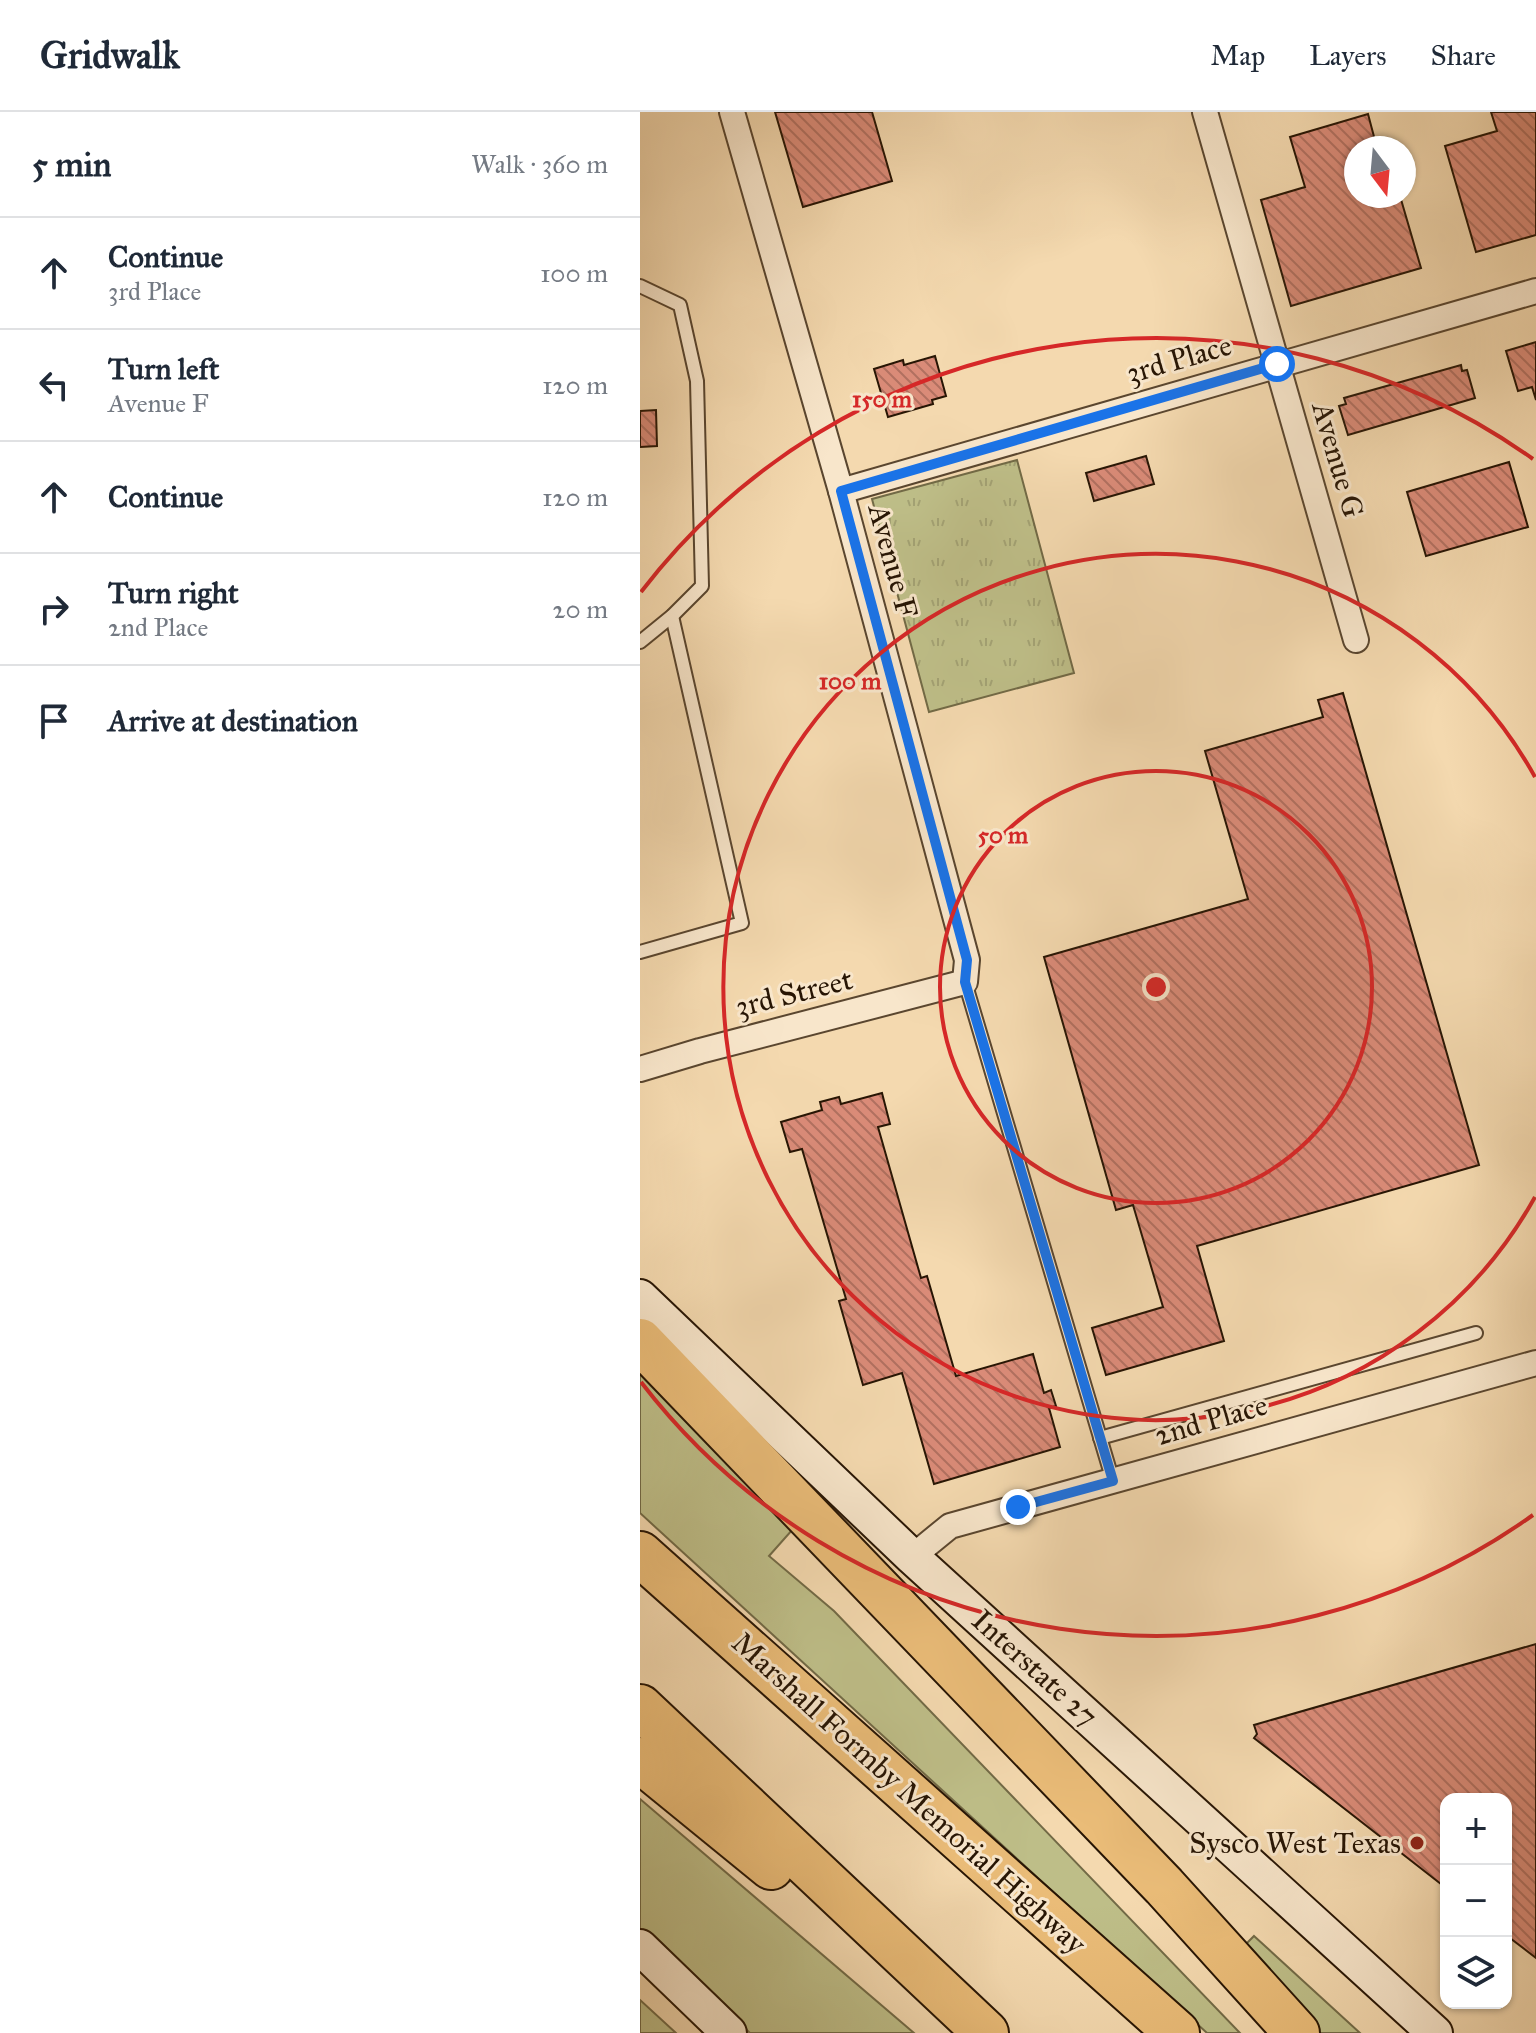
<!DOCTYPE html>
<html lang="en">
<head>
<meta charset="utf-8">
<style>
	:root { --surface:#fff; --page:#f2f2f3; --text:#1f2937; --muted:#747a83; --line:#e0e1e3 }
	body { margin:0; font-family:"IM FELL Great Primer",serif; background:var(--page); color:var(--text) }
	.controls { position:absolute; right:24px; bottom:24px; display:grid; overflow:hidden; border-radius:16px; box-shadow:0 2px 6px #0004 }
	.controls button { width:72px; height:72px; display:grid; place-items:center; padding:0; border:0; border-bottom:2px solid var(--line); background:var(--surface); color:var(--text); font:40px sans-serif }
	.compass { position:absolute; left:704px; top:24px; width:72px; height:72px; border-radius:50%; background:var(--surface); box-shadow:0 2px 6px #0004; rotate:164deg }
	.stop { position:absolute; width:24px; height:24px; margin:-18px; border:6px solid #1a73e8; border-radius:50%; background:#fff }
	.stop.end { background:#1a73e8; border-color:#fff; box-shadow:0 2px 8px #0008 }
	.list { margin:0; padding:0; list-style:none }
	h2 { display:flex; justify-content:space-between; align-items:center; height:104px; margin:0; padding:0 32px; font-size:34px }
	h2 small { font-size:26px; font-weight:400; color:var(--muted) }
	.list li { display:grid; grid-template-columns:52px 1fr auto; gap:24px; align-items:center; box-sizing:border-box; height:112px; padding:0 32px; border-top:2px solid var(--line) }
	.list b { display:block; font-size:30px; white-space:nowrap }
	.list p { margin:0; font-size:26px; white-space:nowrap; color:var(--muted) }
	.list em { font-size:26px; font-style:normal; color:var(--muted) }
	.icon { flex:none; width:44px; height:44px; fill:none; stroke:currentColor; stroke-width:2; stroke-linecap:round; stroke-linejoin:round }
	.map { position:relative; flex:none; width:896px; height:1921px; overflow:hidden }
	header { display:flex; align-items:center; gap:48px; box-sizing:border-box; height:112px; padding:0 40px; background:var(--surface); border-bottom:2px solid var(--line) }
	header strong { font-size:38px }
	nav { display:flex; gap:44px; margin-inline-start:auto; font-size:28px }
	main { display:flex }
	aside { flex:1; background:var(--surface) }
	.map>svg:first-child { display:block }
	.grass { fill:#bebe88; stroke:#726a46; stroke-width:2 }
	.park { fill:url(#park-tufts); stroke:#726a46; stroke-width:2 }
	.building { fill:url(#building-back-hatch); stroke:#271504; stroke-width:2 }
	.lines { fill:none; stroke-linecap:round; stroke-linejoin:round }
	.lane-casing { stroke:#5a462f; stroke-width:16 }
	.street-casing { stroke:#5a462f; stroke-width:28 }
	.secondary-casing { stroke:#271504; stroke-width:38 }
	.highway-casing { stroke:#271504; stroke-width:48 }
	.lane { stroke:#f8e6cb; stroke-width:12 }
	.street { stroke:#f8e6cb; stroke-width:24 }
	.secondary { stroke:#f8e6cb; stroke-width:34 }
	.highway { stroke:#eabc78; stroke-width:44 }
	.route { stroke:#1a73e8; stroke-width:10 }
	.ring { fill:none; stroke:#d62828; stroke-width:4 }
	.poi-dot { fill:#8f2418; stroke:#f8e6cb; stroke-width:3 }
	.labels { text-anchor:middle; stroke-width:6; stroke-linejoin:round; paint-order:stroke }
	.street-label { font-size:30px; fill:#271504; stroke:#f8e6cb }
	.poi-label { font-size:30px; fill:#271504; stroke:#f8e6cb; text-anchor:end }
	.centre { fill:#d62828; stroke:#f8e6cb; stroke-width:4 }
	.ring-label { font-size:24px; text-anchor:middle; font-weight:bold; fill:#d62828; stroke:#f8e6cb; stroke-width:6; stroke-linejoin:round; paint-order:stroke }
</style>
</head>
<body>
<header>
<strong>Gridwalk</strong>
<nav><a>Map</a><a>Layers</a><a>Share</a></nav>
</header>
<main>
<aside>
<h2>5 min<small>Walk · 360 m</small></h2>
<ul class="list">
<li><svg class="icon" aria-label="ahead" viewBox="0 0 24 24"><path d="M12 20V5M6 11l6-6 6 6"/></svg><div><b>Continue</b><p>3rd Place</p></div><em>100 m</em></li>
<li><svg class="icon" aria-label="left" viewBox="0 0 24 24"><path d="M17 20v-9H6M10 6l-5 5 5 5"/></svg><div><b>Turn left</b><p>Avenue F</p></div><em>120 m</em></li>
<li><svg class="icon" aria-label="ahead" viewBox="0 0 24 24"><path d="M12 20V5M6 11l6-6 6 6"/></svg><div><b>Continue</b></div><em>120 m</em></li>
<li><svg class="icon" aria-label="right" viewBox="0 0 24 24"><path d="M7 20v-9h11M14 6l5 5-5 5"/></svg><div><b>Turn right</b><p>2nd Place</p></div><em>20 m</em></li>
<li><svg class="icon" aria-label="arrive" viewBox="0 0 24 24"><path d="M6 21V4h12l-3 4 3 4H6"/></svg><div><b>Arrive at destination</b></div></li>
</ul>
</aside>
<div class="map">
<svg width="896" height="1921" viewBox="0 0 896 1921">
	<defs>
		<pattern id="park-tufts" width="24" height="20" patternUnits="userSpaceOnUse" patternTransform="scale(2)"><rect width="24" height="20" fill="#bebe88"/><path d="M3 7l-1-3M5 7V3M7 7l1-3M15 17l-1-3M17 17v-4M19 17l1-3" fill="none" stroke="#a3a274"/></pattern>
		<pattern id="building-back-hatch" width="6" height="6" patternUnits="userSpaceOnUse" patternTransform="scale(2)"><rect width="6" height="6" fill="#da8b78"/><path d="M-1 5l2 2M0 0l6 6M5-1l2 2" fill="none" stroke="#b17060"/></pattern>
	</defs>
	<rect width="100%" height="100%" fill="#f4d9af"/>
	<filter id="stains"><feTurbulence type="fractalNoise" baseFrequency=".0025" numOctaves="4"/><feColorMatrix values="0 0 0 0 .2 0 0 0 0 .09 0 0 0 0 .02 0 0 0 .5 -.17"/></filter>
	<radialGradient id="worn" r=".72"><stop offset=".6" stop-color="#630" stop-opacity="0"/><stop offset="1" stop-color="#630" stop-opacity=".3"/></radialGradient>
	<g class="grass">
		<path d="M0,1256L153,1417L129,1444L194,1499L600,1921H567L0,1401Z"/>
		<path d="M0,1687L274,1921H110L0,1821Z"/>
		<path d="M614,1824L720,1921H673L600,1838Z"/>
		<path d="M0,1888L36,1921H0Z"/>
	</g>
	<path class="park" d="M377,348L434,561L289,600L232,387Z"/>
	<g class="building">
		<path d="M135,0H232L252,69L163,95Z"/>
		<path d="M851,0H896V123L836,140L805,34L857,19Z"/>
		<path d="M728,2L737,36H716V84H760L781,156L651,194L621,88L665,75L650,25Z"/>
		<path d="M896,230V288L892,275L878,279L866,239Z"/>
		<path d="M295,244L306,284L292,288L293,292L248,305L234,257L263,248L264,253Z"/>
		<path d="M821,253L822,259L827,258L835,286L708,323L699,294L706,292L704,286Z"/>
		<path d="M16,298L17,334L0,335V299Z"/>
		<path d="M506,344L514,372L454,389L446,361Z"/>
		<path d="M869,350L888,415L786,444L767,380Z"/>
		<path d="M703,581L839,1053L557,1134L584,1229L466,1263L452,1216L523,1195L493,1093L476,1098L404,845L608,787L565,639L683,605L678,588Z"/>
		<path d="M242,981L250,1012L238,1015L281,1166L287,1164L316,1264L393,1242L404,1281L411,1278L416,1294L409,1296L420,1335L294,1372L262,1261L223,1273L199,1189L206,1187L162,1037L150,1040L141,1010L182,998L180,990L199,985L201,992Z"/>
		<path d="M896,1532V1846L866,1823V1687H806V1776L614,1626L617,1622L614,1613Z"/>
	</g>
	<g class="lines">
		<defs>
			<g id="lane">
				<path d="M0,174L40,193L57,269L62,474L32,504L0,530"/>
				<path d="M0,840L102,811L32,504"/>
				<path d="M325,870L473,1369"/>
				<path d="M460,1326L836,1221"/>
			</g>
			<g id="street">
				<path d="M565,0L716,528"/>
				<path d="M201,379L896,179"/>
				<path d="M0,957L60,939L325,870L327,848L201,379L92,0"/>
				<path d="M272,1445L310,1414L896,1251"/>
			</g>
			<g id="secondary">
				<path d="M0,1185L272,1445L795,1921"/>
				<path d="M0,1835L89,1921"/>
			</g>
			<g id="highway">
				<path d="M0,1229L524,1774L657,1921"/>
				<path d="M0,1442L537,1921"/>
				<path d="M0,1595L346,1921"/>
				<path d="M0,1648L131,1755"/>
			</g>
		</defs>
		<use href="#lane" class="lane-casing"/>
		<use href="#street" class="street-casing"/>
		<use href="#secondary" class="secondary-casing"/>
		<use href="#highway" class="highway-casing"/>
		<use href="#lane" class="lane"/>
		<use href="#street" class="street"/>
		<use href="#secondary" class="secondary"/>
		<use href="#highway" class="highway"/>
	</g>
	<g class="lines">
		<path class="route" d="M378,1395L473,1369L325,870L327,848L201,379L637,252"/>
	</g>
	<g class="ring">
		<circle cx="516" cy="875" r="216"/>
		<path d="M895 1085A433 433 0 1 1 895 665"/>
		<path d="M893 1403A649 649 0 0 1 1 1270M1 480A649 649 0 0 1 893 347"/>
	</g>
	<circle class="poi-dot" cx="777" cy="1731" r="8"/>
	<g class="labels">
		<g class="street-label">
			<text transform="translate(539 247) rotate(-16)" y="10">3rd Place</text>
			<text transform="translate(698 348) rotate(74)" y="10">Avenue G</text>
			<text transform="translate(253 449) rotate(75)" y="10">Avenue F</text>
			<text transform="translate(154 881) rotate(-14)" y="10">3rd Street</text>
			<text transform="translate(571 1308) rotate(-16)" y="10">2nd Place</text>
			<text transform="translate(395 1556) rotate(42)" y="10">Interstate 27</text>
			<text transform="translate(269 1681) rotate(42)" y="10">Marshall Formby Memorial Highway</text>
		</g>
		<g class="poi-label">
			<text x="761" y="1741">Sysco West Texas</text>
		</g>
	</g>
	<circle cx="516" cy="875" r="12" class="centre"/>
	<g class="ring-label">
		<text x="242" y="295">150 m</text>
		<text x="210" y="577">100 m</text>
		<text x="363" y="731">50 m</text>
	</g>
	<rect width="100%" height="100%" filter="url(#stains)"/>
	<rect width="100%" height="100%" fill="url(#worn)"/>
</svg>
<div class="controls">
<button>+</button>
<button>−</button>
<button><svg class="icon" aria-label="layers" viewBox="0 0 24 24"><path d="M12 4l9 5-9 5-9-5zM3 14l9 5 9-5"/></svg></button>
</div>
<svg class="compass" viewBox="-18 -18 36 36"><path d="M0-13l5 13h-10z" fill="#e53935"/><path d="M0 13l5-13h-10z" fill="#747a83"/></svg>
<div class="stop" style="left:637px;top:252px"></div>
<div class="stop end" style="left:378px;top:1395px"></div>
</div>
</main>
</body>
</html>
